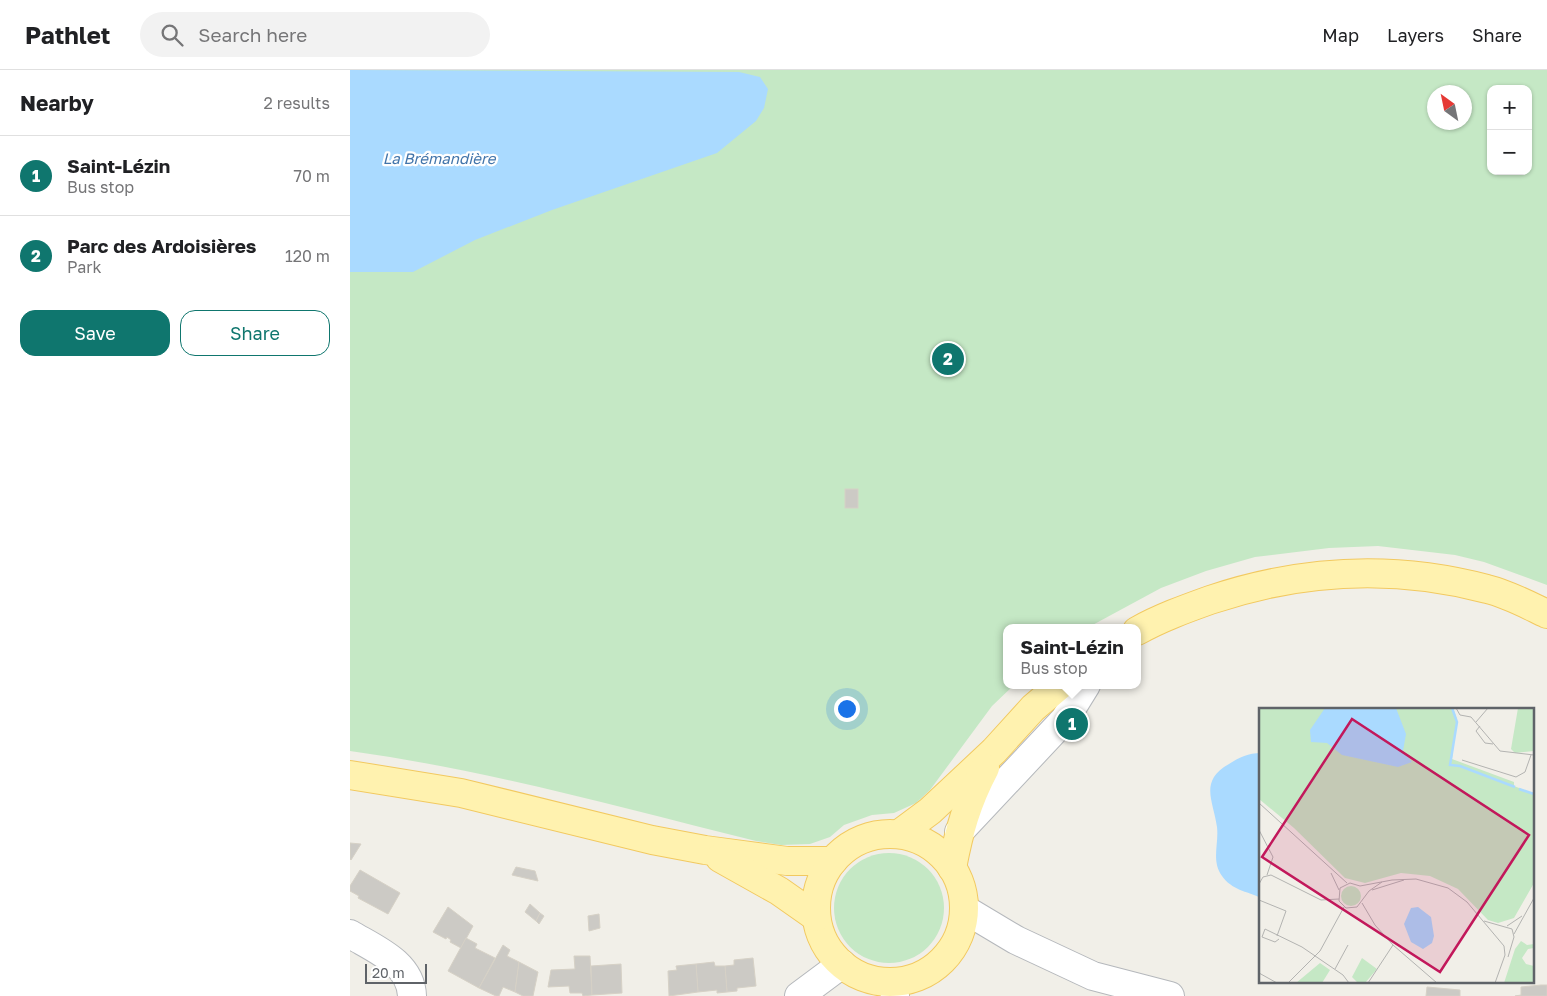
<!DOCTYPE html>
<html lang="en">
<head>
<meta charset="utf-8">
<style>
	:root { --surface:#fff; --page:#f2f2f2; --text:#202124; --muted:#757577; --line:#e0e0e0; --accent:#0f766e }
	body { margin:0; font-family:"Golos Text",sans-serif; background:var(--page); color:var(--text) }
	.controls { position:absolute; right:15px; top:15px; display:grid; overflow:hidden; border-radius:10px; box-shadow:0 1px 4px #0004 }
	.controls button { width:45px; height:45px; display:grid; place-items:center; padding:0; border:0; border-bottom:1px solid var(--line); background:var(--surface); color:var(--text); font:25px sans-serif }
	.compass { position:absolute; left:1077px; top:15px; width:45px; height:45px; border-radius:50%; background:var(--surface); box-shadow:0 1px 4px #0004; rotate:327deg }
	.scale { position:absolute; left:15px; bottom:12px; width:62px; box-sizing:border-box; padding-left:5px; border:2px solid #5f6368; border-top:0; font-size:14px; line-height:18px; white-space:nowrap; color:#5f6368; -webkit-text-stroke:4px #fff; paint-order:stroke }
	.you { position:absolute; left:496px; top:638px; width:18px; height:18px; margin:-12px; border:4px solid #fff; border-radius:50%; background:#1a73e8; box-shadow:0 0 0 8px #1a73e833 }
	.badge { display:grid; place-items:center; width:32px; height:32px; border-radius:50%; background:var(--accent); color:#fff; font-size:16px; font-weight:700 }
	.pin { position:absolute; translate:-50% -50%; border:2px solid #fff; box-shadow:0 1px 5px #0006 }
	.popup { position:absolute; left:653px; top:554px; width:138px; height:65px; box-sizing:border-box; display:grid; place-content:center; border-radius:10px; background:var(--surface); filter:drop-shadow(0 1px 4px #0005); font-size:16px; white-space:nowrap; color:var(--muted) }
	.popup b { font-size:19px; color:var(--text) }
	.popup::after { content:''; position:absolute; left:50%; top:100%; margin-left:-10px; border:10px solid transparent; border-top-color:var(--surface) }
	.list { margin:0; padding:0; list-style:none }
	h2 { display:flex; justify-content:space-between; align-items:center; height:65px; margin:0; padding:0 20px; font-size:21px }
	h2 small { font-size:16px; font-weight:400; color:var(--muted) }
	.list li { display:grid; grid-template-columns:32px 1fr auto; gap:15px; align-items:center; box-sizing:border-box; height:80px; padding:0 20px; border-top:1px solid var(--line) }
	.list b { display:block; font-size:19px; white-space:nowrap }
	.list p { margin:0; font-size:16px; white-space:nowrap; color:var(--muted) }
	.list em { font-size:16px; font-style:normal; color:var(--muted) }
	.actions { display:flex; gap:10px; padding:15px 20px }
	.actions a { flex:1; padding:11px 0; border:1px solid var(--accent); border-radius:15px; text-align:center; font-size:18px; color:var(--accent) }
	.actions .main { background:var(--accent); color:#fff }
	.icon { flex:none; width:28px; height:28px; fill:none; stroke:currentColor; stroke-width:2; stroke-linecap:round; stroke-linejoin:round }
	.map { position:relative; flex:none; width:1197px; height:926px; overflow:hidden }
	header { display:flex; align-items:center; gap:30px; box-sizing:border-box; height:70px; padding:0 25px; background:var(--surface); border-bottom:1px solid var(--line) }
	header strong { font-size:24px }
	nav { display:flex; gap:28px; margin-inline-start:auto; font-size:18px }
	.search { width:350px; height:45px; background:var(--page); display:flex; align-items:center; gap:12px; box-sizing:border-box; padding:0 18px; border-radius:28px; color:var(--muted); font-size:19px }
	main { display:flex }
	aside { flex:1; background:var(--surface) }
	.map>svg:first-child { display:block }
	.green { fill:#c5e8c5; fill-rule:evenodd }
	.water { fill:#aadaff }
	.building { fill:#cccac5; stroke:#d6d1c6 }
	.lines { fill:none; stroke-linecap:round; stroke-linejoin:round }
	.minor-casing { stroke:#b5b8bc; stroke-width:30 }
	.major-casing { stroke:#f2c960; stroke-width:30 }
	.minor { stroke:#fff; stroke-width:28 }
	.major { stroke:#fff2af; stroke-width:28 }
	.labels { text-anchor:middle; stroke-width:4.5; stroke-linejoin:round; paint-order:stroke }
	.water-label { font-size:15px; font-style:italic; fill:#4174aa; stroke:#fff }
	.inset-river { fill:none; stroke:#aadaff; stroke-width:2.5 }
	.inset-road { fill:none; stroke:#b3b3b1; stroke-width:1 }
	.view { fill:#c2185b; fill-opacity:0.15; stroke:#c2185b; stroke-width:2.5 }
	.inset-edge { fill:none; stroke:#5f6368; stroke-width:2.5 }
</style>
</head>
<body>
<header>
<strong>Pathlet</strong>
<div class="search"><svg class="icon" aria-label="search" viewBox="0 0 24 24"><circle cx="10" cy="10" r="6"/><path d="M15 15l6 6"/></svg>Search here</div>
<nav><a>Map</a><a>Layers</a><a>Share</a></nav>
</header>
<main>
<aside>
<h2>Nearby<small>2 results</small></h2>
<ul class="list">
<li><span class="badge">1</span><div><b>Saint-Lézin</b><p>Bus stop</p></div><em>70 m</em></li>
<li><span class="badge">2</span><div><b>Parc des Ardoisières</b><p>Park</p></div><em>120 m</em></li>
</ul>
<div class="actions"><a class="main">Save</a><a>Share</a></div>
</aside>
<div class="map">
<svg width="1197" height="926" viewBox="0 0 1197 926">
	<rect width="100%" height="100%" fill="#f1efe8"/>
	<g class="green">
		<path d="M0,0H1197V515L1134,492L1105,485L1028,476L979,478L905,487L856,501L811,518L737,558H657V615H664L642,636L580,720L566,733L544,743L522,745L494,755L480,767L460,774L431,775L406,771C271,738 138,700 0,681ZM1141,19H1178V101H1141ZM1084,22H1114V52H1084Z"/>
		<circle cx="539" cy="838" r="55"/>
	</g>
	<g class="water">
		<path d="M0,0L389,2L410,7L418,19L414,38L406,51L367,83L202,140L125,170L63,202H0Z"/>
		<path d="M911,683V828C896,821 882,820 872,806C861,791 869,774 867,757C863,730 849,711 879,694C890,687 898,683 911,683Z"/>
	</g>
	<g class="building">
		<rect x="495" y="419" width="13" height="19"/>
		<path d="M0,773L11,774L1,790L0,789Z"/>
		<path d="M166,797L185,801L188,811L162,805Z"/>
		<path d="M10,800L50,823L38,844L8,828L9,826L0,821V816Z"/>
		<path d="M180,834L190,843L186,851L175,842Z"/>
		<path d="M98,837L123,856L111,878L100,872L101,870L97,867L96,869L83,862Z"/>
		<path d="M190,843L194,846L189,854L186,851Z"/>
		<path d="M249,844L250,858L239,861L238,846Z"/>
		<path d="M116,868L127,874L125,878L145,888L129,918L98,901Z"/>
		<path d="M153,875L160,880L157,886L169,892L165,922L153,917L149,926H146L129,918Z"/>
		<path d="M224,886H240L242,925L233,926L232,923H220L219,916L198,917L201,900L225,899Z"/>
		<path d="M403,888L406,916L387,918V921L377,922L375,896L384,895V890Z"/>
		<path d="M169,892L188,902L183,926H173L165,922Z"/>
		<path d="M364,892L365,896H375L377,922L367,923V920L348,922L346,894Z"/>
		<path d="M271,894L272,923L242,925L241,896Z"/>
		<path d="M346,894L348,922L319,926L318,901L327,900L326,896Z"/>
		<path d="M1191,915H1197V926H1165L1171,925V917Z"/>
		<path d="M1077,917L1110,920V926H1076Z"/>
	</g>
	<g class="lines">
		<defs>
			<g id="minor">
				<path d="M609,762L715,649L736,615"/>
				<path d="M614,839L666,870L743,906L820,926"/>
				<path d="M0,864C25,879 61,893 62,926"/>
				<path d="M543,912L545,926"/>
				<path d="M449,926L492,894"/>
			</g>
			<g id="major">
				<path d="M787,561C810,548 835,539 860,530C952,499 1043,494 1137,519C1158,524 1178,535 1197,544"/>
				<path d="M0,705L111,723L302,770L355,780L437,791H483"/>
				<path d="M549,764L580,741L644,681L683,638L710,615"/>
				<circle cx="540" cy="838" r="74"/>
				<path d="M370,788L429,821L466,847"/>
				<path d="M602,798C609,761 617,732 635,698"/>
			</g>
		</defs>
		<use href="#minor" class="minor-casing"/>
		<use href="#major" class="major-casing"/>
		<use href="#minor" class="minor"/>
		<use href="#major" class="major"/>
	</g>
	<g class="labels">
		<g class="water-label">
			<text x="89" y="94">La Brémandière</text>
		</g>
	</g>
	<g transform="translate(909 638)">
		<rect width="275" height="275" fill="#f1efe8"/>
		<path d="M0,0H194L198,11L193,51L255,74V78L275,86V175L255,210L239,215L229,212L199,181L171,168L142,165L106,175L86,170L35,120L0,91ZM259,0H275V43L256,45L252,41ZM82 188a10 10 0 1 1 20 0a10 10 0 1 1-20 0ZM262,233L268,237L275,236V240L269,241L263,250L267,256L275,258V275H245L256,241ZM103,250L118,261L106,275H99L93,269ZM61,255L71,262L63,275H37Z" fill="#c5e8c5"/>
		<path d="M66,0H137L147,26L144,43L153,54L139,59L83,47L68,35L52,34L51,22ZM159,199L172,209L175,228L173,235L164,241L152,234L145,216L152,200Z" fill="#aadaff"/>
		<path class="inset-river" d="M193,0L198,14L191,57L201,58L256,79M260,81L275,86"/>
		<path class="inset-road" d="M197,0L201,7L212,9L241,43L275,47M217,14L229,0M221,18L217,23L226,35L234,36M203,52L257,69L266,64L272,47M0,95L88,175M0,122L14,149L8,167M72,165L80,182M123,174L110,183L98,199L87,200L80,193L81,180L91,175L101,178L133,172L157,171L189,180L208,194L245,238L246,247L236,275M0,176L4,169L12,167L62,192L80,191M113,182L145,172M0,192L27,203L18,228M103,195L116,217L134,237L178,275M225,213L253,221L255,229L249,249M248,218L263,208M255,226L275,190M20,231L16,234L3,229L6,221L43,239L84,267L90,275M76,261L89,237M0,265L18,275M29,275L61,243L85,199M109,275L134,237"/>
		<path class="view" d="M93,11L270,127L181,264L3,149Z"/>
		<rect width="275" height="275" class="inset-edge"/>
	</g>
</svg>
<div class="controls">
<button>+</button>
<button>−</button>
</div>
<svg class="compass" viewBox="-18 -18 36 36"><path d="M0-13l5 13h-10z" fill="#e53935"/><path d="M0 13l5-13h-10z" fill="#757577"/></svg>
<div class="scale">20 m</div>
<div class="you"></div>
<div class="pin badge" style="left:722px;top:654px">1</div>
<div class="popup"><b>Saint-Lézin</b>Bus stop</div>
<div class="pin badge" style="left:598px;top:289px">2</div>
</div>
</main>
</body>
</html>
